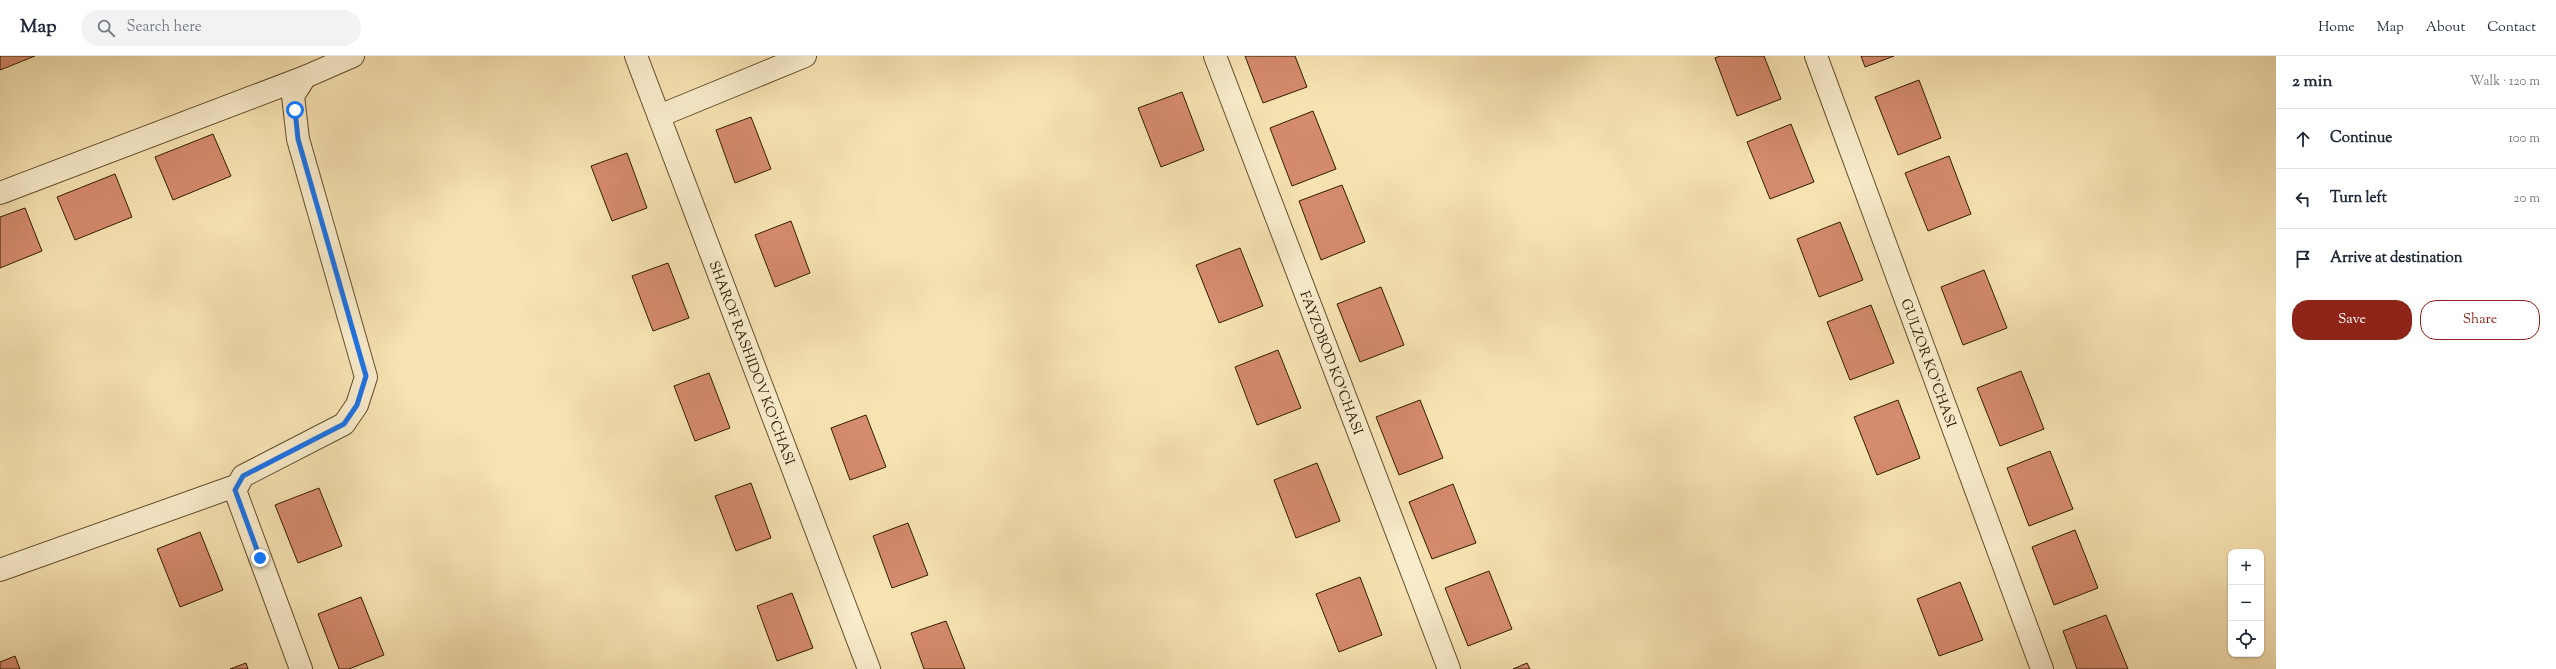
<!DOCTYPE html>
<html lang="en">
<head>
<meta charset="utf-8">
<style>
	:root { --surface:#fff; --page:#f2f2f3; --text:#1f2937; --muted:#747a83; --line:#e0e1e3; --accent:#8f2418 }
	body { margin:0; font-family:"Sorts Mill Goudy",serif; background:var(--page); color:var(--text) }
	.controls { position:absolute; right:12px; bottom:12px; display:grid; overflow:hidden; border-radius:8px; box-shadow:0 1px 3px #0004 }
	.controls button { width:36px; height:36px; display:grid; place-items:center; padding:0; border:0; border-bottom:1px solid var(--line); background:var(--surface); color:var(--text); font:20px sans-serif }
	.stop { position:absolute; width:12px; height:12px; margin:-9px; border:3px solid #1a73e8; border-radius:50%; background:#fff }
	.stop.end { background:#1a73e8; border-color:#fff; box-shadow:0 1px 4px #0008 }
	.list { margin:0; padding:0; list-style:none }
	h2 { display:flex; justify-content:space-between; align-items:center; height:52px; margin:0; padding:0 16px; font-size:17px }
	h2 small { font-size:13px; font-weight:400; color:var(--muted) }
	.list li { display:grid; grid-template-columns:26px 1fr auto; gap:12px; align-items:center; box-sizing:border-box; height:60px; padding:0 16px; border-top:1px solid var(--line) }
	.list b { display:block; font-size:15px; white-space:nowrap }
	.list em { font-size:13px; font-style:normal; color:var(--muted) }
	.actions { display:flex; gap:8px; padding:12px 16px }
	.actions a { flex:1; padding:9px 0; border:1px solid var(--accent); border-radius:16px; text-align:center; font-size:14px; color:var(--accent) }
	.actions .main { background:var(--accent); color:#fff }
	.icon { flex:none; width:22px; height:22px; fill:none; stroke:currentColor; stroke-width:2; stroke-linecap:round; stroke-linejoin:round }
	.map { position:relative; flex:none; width:2276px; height:613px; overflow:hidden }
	header { display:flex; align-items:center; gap:24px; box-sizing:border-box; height:56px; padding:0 20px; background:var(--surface); border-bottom:1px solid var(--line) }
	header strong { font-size:19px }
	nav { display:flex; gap:22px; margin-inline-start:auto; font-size:14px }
	.search { width:280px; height:36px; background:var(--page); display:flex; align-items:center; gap:10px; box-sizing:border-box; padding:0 14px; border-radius:22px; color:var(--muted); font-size:15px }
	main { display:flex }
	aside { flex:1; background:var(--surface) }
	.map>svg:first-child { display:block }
	.building { fill:#d58b6d; stroke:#301c01 }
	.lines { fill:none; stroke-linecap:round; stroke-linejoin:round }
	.minor-casing { stroke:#624e2d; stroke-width:24 }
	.minor { stroke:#faedcd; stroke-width:22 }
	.route { stroke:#1a73e8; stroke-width:5 }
	.labels { text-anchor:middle; stroke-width:3.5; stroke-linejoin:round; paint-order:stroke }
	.street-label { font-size:14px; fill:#301c01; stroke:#faedcd }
</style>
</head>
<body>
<header>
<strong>Map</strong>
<div class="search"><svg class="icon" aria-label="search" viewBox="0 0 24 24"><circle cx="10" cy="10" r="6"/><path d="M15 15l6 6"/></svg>Search here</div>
<nav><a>Home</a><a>Map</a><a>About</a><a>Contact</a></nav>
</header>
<main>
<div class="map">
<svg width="2276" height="613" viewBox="0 0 2276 613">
	<rect width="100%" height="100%" fill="#f7e3b2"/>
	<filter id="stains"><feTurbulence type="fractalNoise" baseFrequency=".005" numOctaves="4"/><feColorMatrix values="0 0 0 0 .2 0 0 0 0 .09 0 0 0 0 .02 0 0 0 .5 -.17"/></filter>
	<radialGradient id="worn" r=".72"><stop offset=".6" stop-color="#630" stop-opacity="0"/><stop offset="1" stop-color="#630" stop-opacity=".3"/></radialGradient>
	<g class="building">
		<path d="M0,0H35L0,14Z"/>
		<path d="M1245,0H1295L1307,31L1263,47Z"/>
		<path d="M1720,0H1764L1781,43L1737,60L1715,2Z"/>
		<path d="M1861,0H1894L1865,11Z"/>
		<path d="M1919,24L1941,82L1898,99L1875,41Z"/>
		<path d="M1182,36L1204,94L1161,111L1138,52Z"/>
		<path d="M1313,55L1336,113L1292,130L1270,72Z"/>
		<path d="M751,61L771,113L735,127L716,74Z"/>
		<path d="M1791,68L1814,126L1770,143L1747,86Z"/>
		<path d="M213,78L231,120L173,144L155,101Z"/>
		<path d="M627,97L647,152L612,165L591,110Z"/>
		<path d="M1949,100L1971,158L1928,175L1905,117Z"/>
		<path d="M115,118L132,161L75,184L57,141Z"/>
		<path d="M1342,129L1365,186L1321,204L1299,145Z"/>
		<path d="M25,152L42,195L0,212V161Z"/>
		<path d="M791,165L810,217L775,231L755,179Z"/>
		<path d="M1840,166L1863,224L1819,241L1797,183Z"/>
		<path d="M1240,192L1263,250L1219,267L1196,209Z"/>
		<path d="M668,207L689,262L653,275L632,220Z"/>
		<path d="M1984,214L2007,272L1963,289L1941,231Z"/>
		<path d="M1381,231L1404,289L1360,306L1337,248Z"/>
		<path d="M1871,249L1894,307L1850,324L1827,266Z"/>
		<path d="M1278,294L1301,352L1257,369L1235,311Z"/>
		<path d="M2021,315L2044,373L2000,390L1977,332Z"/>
		<path d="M709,317L730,372L695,385L674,330Z"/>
		<path d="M1420,344L1443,402L1399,419L1376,361Z"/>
		<path d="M1898,344L1920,402L1877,419L1854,361Z"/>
		<path d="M866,359L886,411L850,424L831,372Z"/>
		<path d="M2050,395L2073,453L2029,470L2007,412Z"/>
		<path d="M1317,407L1340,465L1296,482L1274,424Z"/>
		<path d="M751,427L771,482L736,495L715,440Z"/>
		<path d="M1453,428L1476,487L1432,503L1409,446Z"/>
		<path d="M319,432L342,490L298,507L275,449Z"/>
		<path d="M908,467L928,519L892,532L873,480Z"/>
		<path d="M2075,474L2098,532L2054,549L2032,491Z"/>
		<path d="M200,476L223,534L180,551L157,493Z"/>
		<path d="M1489,515L1512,573L1468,590L1445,532Z"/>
		<path d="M1360,521L1382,579L1339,596L1316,538Z"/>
		<path d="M1960,526L1983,584L1939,600L1917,543Z"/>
		<path d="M792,537L813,592L777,605L757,550Z"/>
		<path d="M361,541L384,599L349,613H339L318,558Z"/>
		<path d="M2106,559L2128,613H2077L2063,575Z"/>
		<path d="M946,565L965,613H924L911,577Z"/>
		<path d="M15,600L20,613H0V606Z"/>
		<path d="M246,607L248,613H230Z"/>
		<path d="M1527,607L1530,613H1513Z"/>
	</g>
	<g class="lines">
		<defs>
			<g id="minor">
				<path id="s1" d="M636,0L869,613"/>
				<path id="s2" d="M1215,0L1449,613"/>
				<path id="s3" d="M1816,0L2042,613"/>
				<path d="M659,60L805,0"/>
				<path d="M0,137L305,21"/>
				<path d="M0,514L238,429"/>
				<path d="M301,613L235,434L243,420L344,368L357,349L366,321L298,83L293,40L305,21L353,0"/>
			</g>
		</defs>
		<use href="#minor" class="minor-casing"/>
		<use href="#minor" class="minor"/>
	</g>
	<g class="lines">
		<path class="route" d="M260,502L235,434L243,420L344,368L357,349L366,320L298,83L295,54"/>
	</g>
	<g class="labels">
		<g class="street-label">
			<text dy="5" stroke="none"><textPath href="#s2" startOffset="328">FAYZOBOD KO'CHASI</textPath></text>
			<text dy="5" stroke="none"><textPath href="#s3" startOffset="327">GULZOR KO'CHASI</textPath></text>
			<text dy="5" stroke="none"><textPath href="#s1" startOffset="328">SHAROF RASHIDOV KO'CHASI</textPath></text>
		</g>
	</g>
	<rect width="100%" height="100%" filter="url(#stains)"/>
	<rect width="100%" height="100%" fill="url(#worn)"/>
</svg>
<div class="controls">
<button>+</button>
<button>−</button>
<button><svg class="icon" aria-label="locate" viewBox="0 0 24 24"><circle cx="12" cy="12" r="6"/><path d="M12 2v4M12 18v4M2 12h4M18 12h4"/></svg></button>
</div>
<div class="stop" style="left:295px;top:54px"></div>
<div class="stop end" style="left:260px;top:502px"></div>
</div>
<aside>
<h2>2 min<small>Walk · 120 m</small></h2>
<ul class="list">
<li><svg class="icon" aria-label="ahead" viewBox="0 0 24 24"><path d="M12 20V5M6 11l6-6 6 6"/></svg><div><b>Continue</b></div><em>100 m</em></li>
<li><svg class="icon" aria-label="left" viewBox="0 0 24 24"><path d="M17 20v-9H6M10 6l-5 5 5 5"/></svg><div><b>Turn left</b></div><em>20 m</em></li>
<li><svg class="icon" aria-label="arrive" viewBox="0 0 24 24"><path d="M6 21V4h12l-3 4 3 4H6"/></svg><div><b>Arrive at destination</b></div></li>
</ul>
<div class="actions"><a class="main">Save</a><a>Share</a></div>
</aside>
</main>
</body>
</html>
